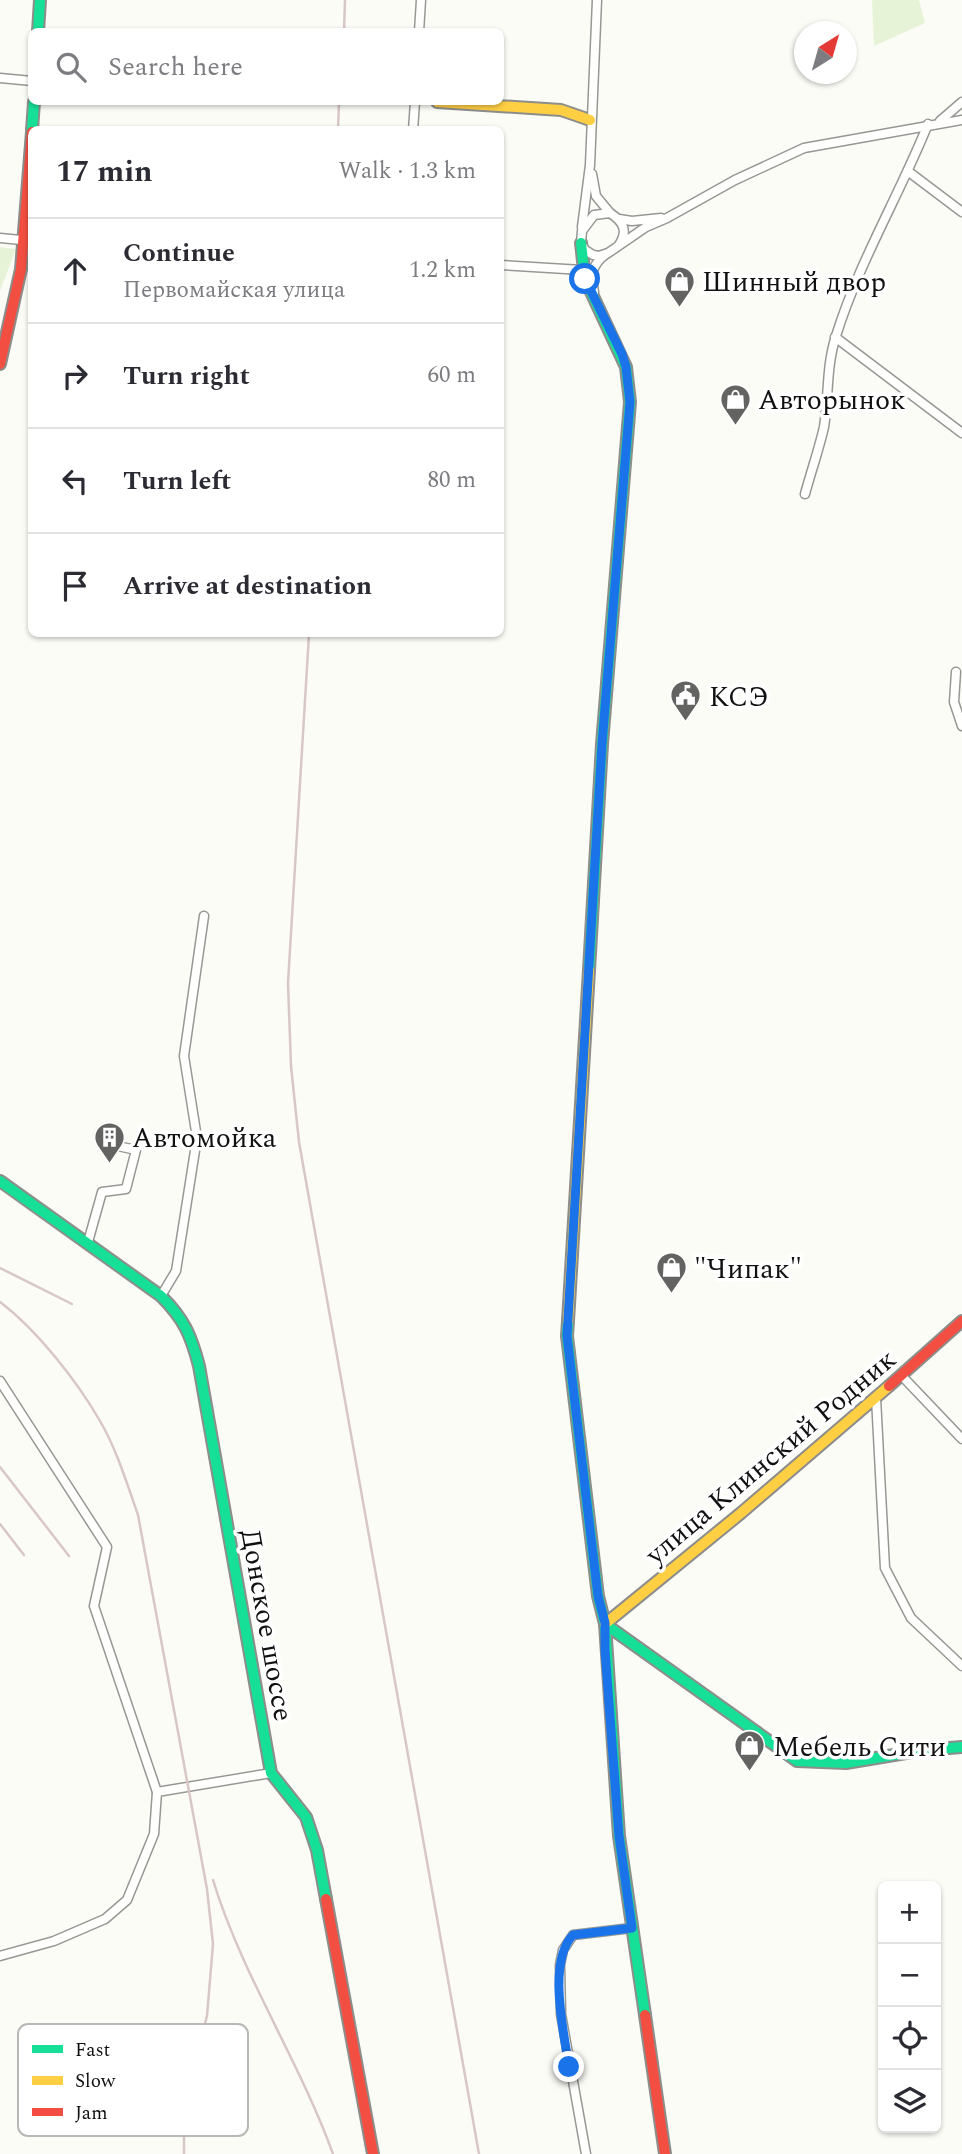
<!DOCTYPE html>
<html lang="en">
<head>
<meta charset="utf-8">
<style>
	:root { --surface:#fff; --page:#f2f2f3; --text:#2b2b33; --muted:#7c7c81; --line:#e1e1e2 }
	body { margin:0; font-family:Spectral,serif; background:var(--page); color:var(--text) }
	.controls { position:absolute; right:21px; bottom:21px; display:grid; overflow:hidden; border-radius:10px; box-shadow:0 2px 5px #0004 }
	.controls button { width:63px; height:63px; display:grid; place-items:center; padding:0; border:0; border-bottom:2px solid var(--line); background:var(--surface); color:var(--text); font:35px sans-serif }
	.compass { position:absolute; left:794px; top:21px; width:63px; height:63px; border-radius:50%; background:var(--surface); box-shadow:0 2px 5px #0004; rotate:37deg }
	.stop { position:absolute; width:21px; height:21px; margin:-16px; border:5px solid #1a73e8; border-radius:50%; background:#fff }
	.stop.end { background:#1a73e8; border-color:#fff; box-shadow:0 2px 7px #0008 }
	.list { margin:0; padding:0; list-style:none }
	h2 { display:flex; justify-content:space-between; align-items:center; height:91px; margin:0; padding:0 28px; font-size:30px }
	h2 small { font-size:23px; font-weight:400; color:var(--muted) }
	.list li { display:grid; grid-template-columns:46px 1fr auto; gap:21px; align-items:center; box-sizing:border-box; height:105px; padding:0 28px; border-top:2px solid var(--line) }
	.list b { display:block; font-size:26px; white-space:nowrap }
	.list p { margin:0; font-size:23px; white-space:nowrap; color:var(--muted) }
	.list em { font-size:23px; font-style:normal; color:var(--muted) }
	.icon { flex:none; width:38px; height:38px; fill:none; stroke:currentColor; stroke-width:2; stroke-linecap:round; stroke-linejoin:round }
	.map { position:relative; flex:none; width:962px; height:2154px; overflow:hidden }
	.search { position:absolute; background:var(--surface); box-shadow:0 2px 5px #0004; left:28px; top:28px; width:476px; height:77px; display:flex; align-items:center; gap:18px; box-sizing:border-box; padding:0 24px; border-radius:10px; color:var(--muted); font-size:26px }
	.panel { position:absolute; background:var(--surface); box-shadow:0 2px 5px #0004; left:28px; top:126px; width:476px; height:511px; border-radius:10px }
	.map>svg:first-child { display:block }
	.green { fill:#e7f3d7 }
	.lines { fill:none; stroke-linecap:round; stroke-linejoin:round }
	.street-casing { stroke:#979795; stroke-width:11 }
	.fast-casing { stroke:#8d8d8b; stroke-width:14 }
	.slow-casing { stroke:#8d8d8b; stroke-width:14 }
	.jam-casing { stroke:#8d8d8b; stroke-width:14 }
	.street { stroke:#fffffe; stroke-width:8 }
	.fast { stroke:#16e098; stroke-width:10 }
	.slow { stroke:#ffcf43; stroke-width:10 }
	.jam { stroke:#f24e42; stroke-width:10 }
	.rail { stroke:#d9c6c7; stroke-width:2.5 }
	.route { stroke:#1a73e8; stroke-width:9 }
	.labels { text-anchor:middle; stroke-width:7; stroke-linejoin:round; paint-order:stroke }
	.poi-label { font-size:28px; fill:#111; stroke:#fff; text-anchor:start }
	.street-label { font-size:28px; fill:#111; stroke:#fff }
	.key { fill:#fff; stroke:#b8b8b8; stroke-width:2 }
	.key-label { font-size:19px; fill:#111 }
</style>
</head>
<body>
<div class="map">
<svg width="962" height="2154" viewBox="0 0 962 2154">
	<rect width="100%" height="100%" fill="#fcfcf7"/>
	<g class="green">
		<path d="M872,0H919L925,23L874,46Z"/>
		<path d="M0,247L16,249L0,291Z"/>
	</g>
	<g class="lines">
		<defs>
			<g id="street">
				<path d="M419,32L421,0"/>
				<path d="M0,78L32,81"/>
				<path d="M940,121L962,102"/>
				<path d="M413,130L415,102"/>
				<path d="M909,172L962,212"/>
				<path d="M592,174L596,196L610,213"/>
				<path d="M619,219L632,221L661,218"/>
				<path d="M582,227L590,165L597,0"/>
				<path d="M0,238L32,241"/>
				<path d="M619,245C628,231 624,222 610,213L594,215L582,231L581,243L585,250L593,255L599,256L608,253L646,227L667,218L735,180L804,148L962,120"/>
				<path d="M500,265L582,270"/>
				<path d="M594,292C591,275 591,265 606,254"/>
				<path d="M835,337L962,433"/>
				<path d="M805,494C811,472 819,449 824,427C829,396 826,366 836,336C859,262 899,196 928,124"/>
				<path d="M956,672L954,702L962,726"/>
				<path d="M88,1242L102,1192L126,1189L136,1150L104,1143"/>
				<path d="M161,1296L176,1271L197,1138L184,1056L204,916"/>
				<path d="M901,1375L962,1439"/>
				<path d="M0,1381L107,1547L94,1606L157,1792"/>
				<path d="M876,1398L885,1568L911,1618L962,1666"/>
				<path d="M0,1956L54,1941L105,1919L127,1900L154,1834L157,1792L271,1773"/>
				<path d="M586,2154L561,2014L560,1965L563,1950L573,1935L632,1928"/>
			</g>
			<g id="fast">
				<path d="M38,32L40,0"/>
				<path d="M32,130L34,102"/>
				<path d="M581,243L585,279L626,367L630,402L602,744L589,970"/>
				<path d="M0,1181L161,1296C184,1319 191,1335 199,1366L271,1773L306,1817L317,1850L326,1899"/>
				<path d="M568,1321L567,1336L598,1596L605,1624L619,1836L645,2015"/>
				<path d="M605,1624L797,1761L846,1763L924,1750L962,1747"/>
			</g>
			<g id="slow">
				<path d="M437,102L561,110L590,120"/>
				<path d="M568,1321L589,970"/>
				<path d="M605,1624L741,1513L889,1386"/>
			</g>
			<g id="jam">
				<path d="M0,364L21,269L32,132"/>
				<path d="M889,1386L962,1321"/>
				<path d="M326,1899L373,2154"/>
				<path d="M645,2015L665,2154"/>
			</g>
		</defs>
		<use href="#street" class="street-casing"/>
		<use href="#fast" class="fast-casing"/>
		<use href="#slow" class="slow-casing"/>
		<use href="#jam" class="jam-casing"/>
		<use href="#street" class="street"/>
		<use href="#fast" class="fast"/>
		<use href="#slow" class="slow"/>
		<use href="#jam" class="jam"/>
		<g class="rail">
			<path d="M344,32L345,0"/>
			<path d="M338,130L339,102"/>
			<path d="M309,634L288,983L291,1066L299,1142L479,2154"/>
			<path d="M0,1268L72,1304"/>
			<path d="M0,1302C37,1330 77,1381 100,1421C117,1450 127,1484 138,1515L207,1889L213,1944L207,2016L189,2080L184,2114V2154"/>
			<path d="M0,1467L69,1556"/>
			<path d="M0,1524L24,1555"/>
			<path d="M213,1880C242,1975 299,2060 333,2154"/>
		</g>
	</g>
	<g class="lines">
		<path class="route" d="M569,2067C564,2033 547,1962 573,1935L632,1928L619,1836L605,1650V1623L598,1596L567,1336L602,744L630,402L626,367L622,354L585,279"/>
	</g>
	<defs>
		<symbol id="shop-pin" viewBox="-11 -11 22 30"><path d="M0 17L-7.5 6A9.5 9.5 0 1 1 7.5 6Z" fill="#636362" stroke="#fff"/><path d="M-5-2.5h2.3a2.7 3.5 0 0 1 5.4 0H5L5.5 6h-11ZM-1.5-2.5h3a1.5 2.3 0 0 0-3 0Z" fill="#fff"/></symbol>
		<symbol id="civic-pin" viewBox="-11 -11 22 30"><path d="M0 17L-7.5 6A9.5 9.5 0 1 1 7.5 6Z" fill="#636362" stroke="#fff"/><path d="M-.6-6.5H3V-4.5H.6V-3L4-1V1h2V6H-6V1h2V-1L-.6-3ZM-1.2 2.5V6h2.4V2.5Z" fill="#fff"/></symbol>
		<symbol id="building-pin" viewBox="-11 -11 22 30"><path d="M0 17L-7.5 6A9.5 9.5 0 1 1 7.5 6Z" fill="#636362" stroke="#fff"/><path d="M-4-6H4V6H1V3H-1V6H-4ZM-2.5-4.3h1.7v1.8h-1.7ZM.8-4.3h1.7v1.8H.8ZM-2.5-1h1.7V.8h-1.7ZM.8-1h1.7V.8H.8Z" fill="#fff"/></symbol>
	</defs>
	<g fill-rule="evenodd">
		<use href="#shop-pin" x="662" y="264" width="35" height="47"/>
		<use href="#shop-pin" x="718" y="382" width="35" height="47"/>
		<use href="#civic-pin" x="668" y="678" width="35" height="47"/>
		<use href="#building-pin" x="92" y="1120" width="35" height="47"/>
		<use href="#shop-pin" x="654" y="1250" width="35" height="47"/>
		<use href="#shop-pin" x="732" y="1728" width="35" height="47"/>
	</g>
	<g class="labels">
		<g class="poi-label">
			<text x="702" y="291">Шинный двор</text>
			<text x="758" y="409">Авторынок</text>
			<text x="709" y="706">КСЭ</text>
			<text x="132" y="1147">Автомойка</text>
			<text x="694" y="1278">"Чипак"</text>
			<text x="773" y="1756">Мебель Сити</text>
		</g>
		<g class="street-label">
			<text transform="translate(770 1456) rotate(-40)" y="10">улица Клинский Родник</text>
			<text transform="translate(268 1625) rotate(80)" y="10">Донское шоссе</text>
		</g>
	</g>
	<rect x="18" y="2024" width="230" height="112" rx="10" class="key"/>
	<rect x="32" y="2045" width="31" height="8" fill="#16e098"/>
	<rect x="32" y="2076" width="31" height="9" fill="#ffcf43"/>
	<rect x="32" y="2108" width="31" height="8" fill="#f24e42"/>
	<g class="key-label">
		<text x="75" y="2056">Fast</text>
		<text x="75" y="2087">Slow</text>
		<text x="75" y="2119">Jam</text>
	</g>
</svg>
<div class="controls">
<button>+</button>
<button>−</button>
<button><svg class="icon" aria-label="locate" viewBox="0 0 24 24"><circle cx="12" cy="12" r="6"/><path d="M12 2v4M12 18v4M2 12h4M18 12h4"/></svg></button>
<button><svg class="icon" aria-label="layers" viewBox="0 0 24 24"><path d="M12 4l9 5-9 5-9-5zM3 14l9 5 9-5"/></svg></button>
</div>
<svg class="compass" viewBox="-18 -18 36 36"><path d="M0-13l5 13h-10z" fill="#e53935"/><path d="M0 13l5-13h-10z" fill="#7c7c81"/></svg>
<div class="stop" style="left:585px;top:279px"></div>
<div class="stop end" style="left:569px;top:2067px"></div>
<div class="search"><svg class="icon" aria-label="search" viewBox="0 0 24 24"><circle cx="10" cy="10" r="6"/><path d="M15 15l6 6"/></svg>Search here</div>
<section class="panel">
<h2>17 min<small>Walk · 1.3 km</small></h2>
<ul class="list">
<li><svg class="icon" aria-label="ahead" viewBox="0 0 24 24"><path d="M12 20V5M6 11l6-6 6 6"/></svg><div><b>Continue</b><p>Первомайская улица</p></div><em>1.2 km</em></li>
<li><svg class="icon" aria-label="right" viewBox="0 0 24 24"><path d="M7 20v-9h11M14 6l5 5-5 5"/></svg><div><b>Turn right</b></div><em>60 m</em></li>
<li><svg class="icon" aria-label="left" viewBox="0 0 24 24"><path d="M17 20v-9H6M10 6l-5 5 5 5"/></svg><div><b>Turn left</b></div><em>80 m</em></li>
<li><svg class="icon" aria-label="arrive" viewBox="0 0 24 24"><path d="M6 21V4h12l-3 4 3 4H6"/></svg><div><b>Arrive at destination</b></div></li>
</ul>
</section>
</div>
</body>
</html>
